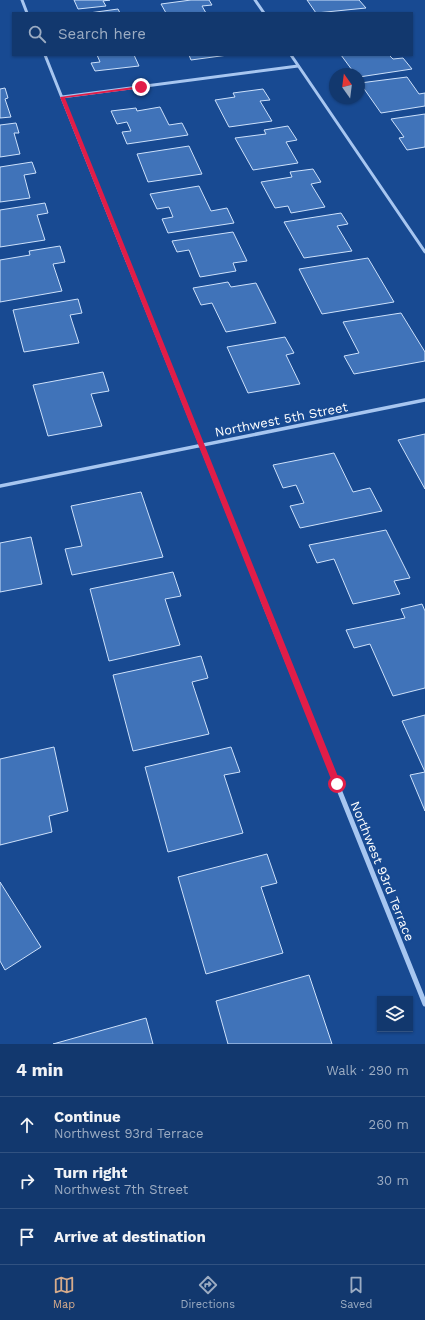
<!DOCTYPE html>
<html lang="en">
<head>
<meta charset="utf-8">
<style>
	:root { --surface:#12386e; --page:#1b3f73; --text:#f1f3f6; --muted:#9cacc2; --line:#315281; --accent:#d6ab8b }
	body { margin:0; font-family:"Work Sans",sans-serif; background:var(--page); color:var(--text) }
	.controls { position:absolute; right:12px; bottom:12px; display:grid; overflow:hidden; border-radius:0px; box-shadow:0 1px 3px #0004 }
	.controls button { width:36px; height:36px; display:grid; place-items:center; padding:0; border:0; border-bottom:1px solid var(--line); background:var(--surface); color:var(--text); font:20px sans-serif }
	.compass { position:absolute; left:329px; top:68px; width:36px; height:36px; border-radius:50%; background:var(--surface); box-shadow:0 1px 3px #0004; rotate:346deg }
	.stop { position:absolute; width:12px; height:12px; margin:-9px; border:3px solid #e11d48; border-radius:50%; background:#fff }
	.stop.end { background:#e11d48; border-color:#fff; box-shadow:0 1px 4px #0008 }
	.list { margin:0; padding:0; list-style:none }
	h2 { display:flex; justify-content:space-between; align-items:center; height:52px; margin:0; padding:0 16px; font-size:17px }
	h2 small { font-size:13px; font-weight:400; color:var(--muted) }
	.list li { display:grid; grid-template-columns:26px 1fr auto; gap:12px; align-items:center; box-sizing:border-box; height:56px; padding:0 16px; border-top:1px solid var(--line) }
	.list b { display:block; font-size:15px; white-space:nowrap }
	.list p { margin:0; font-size:13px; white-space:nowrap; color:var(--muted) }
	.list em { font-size:13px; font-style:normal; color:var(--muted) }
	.icon { flex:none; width:22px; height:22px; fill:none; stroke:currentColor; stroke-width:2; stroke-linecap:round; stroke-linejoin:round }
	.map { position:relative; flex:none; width:425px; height:1044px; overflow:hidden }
	.search { position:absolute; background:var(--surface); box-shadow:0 1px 3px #0004; left:12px; right:12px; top:12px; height:44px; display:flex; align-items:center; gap:10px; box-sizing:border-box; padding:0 14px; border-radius:0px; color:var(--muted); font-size:15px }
	.sheet { height:220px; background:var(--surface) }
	nav { display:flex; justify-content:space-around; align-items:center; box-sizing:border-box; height:56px; border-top:1px solid var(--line); background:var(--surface); font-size:11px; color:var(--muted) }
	nav a { display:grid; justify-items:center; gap:2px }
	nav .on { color:var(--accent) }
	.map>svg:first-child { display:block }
	.building { fill:#4073b9; stroke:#cde1fb }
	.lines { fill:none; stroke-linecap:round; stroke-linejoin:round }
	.street-far2 { stroke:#a7c6f0; stroke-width:3 }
	.street-far1 { stroke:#a7c6f0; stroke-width:3.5 }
	.street { stroke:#a7c6f0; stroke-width:5 }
	.route { fill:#e11d48 }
	.labels { text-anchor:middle; stroke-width:4; stroke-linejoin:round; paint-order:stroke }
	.street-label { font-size:13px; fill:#fff; stroke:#184a92 }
</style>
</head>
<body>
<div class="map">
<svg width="425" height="1044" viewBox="0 0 425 1044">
	<rect width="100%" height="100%" fill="#184a92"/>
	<g class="building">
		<path d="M74,0H110L103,1L106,6L78,9Z"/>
		<path d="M191,0H209L212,5L202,6L206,13H166L161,4Z"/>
		<path d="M307,0H359L366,8L316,13Z"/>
		<path d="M118,9L120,13H89Z"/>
		<path d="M97,55H134L139,66L95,71L91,63L100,62Z"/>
		<path d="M189,55H228L191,60Z"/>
		<path d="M341,55H389L393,59L403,58L412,69L359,77V74H355Z"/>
		<path d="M407,77L419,94L425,93V106L381,113L360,83Z"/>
		<path d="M5,88L8,98L5,99L11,117L0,118V89Z"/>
		<path d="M263,89L270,100L260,101L272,121L229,127L215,100L235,97L233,93Z"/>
		<path d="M160,107L169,125L182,123L188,135L127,144L122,132L131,131L127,122L117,124L111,111L136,108L137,111Z"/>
		<path d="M425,114V147L407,150L399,138L404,137L391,119Z"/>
		<path d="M16,123L19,133H14L20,154L0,157V125Z"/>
		<path d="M288,126L297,140L286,142L298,163L253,170L235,138L266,134L264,130Z"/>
		<path d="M189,146L202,174L148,182L137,154Z"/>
		<path d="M32,162L36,173L24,175L30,198L0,202V167Z"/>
		<path d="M313,169L321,182L311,184L325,207L291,213L288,206L275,208L261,182L292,177L290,172Z"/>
		<path d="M199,186L211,211L227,208L234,223L168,233L162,219L173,217L169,207L157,209L150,194Z"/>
		<path d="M45,203L48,213L37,215L45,240L0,247V210Z"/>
		<path d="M341,213L348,224L337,226L352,251L304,258L284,222Z"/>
		<path d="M233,232L247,261L233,263L236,271L200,277L189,250L177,252L172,241Z"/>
		<path d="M60,246L65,262L53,264L62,291L0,302V260L30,255L29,251Z"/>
		<path d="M368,258L394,302L322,314L299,269Z"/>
		<path d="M228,282L231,287L256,283L276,323L226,332L212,303L201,305L193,288Z"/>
		<path d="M78,299L82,313L70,315L79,343L24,352L13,310Z"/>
		<path d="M401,313L425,352V361L354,374L344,356L359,353L343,322Z"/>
		<path d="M285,337L294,353L286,355L300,384L248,393L227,347Z"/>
		<path d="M103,372L109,391L91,394L102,426L48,436L33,385Z"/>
		<path d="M425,434V489L398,440Z"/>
		<path d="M334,453L353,492L370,488L382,511L300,528L290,506L304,503L296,485L283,488L273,465Z"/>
		<path d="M141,492L163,557L72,575L65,549L82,546L71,506Z"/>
		<path d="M386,530L410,578L394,581L400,594L353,604L334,559L317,563L309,545Z"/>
		<path d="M31,537L42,584L0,592V543Z"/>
		<path d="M173,572L181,596L165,599L180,645L109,661L90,589Z"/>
		<path d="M422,604L425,611V688L393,696L370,644L354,648L346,630L405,618L401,609Z"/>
		<path d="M201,656L208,678L192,682L209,734L133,751L113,675Z"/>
		<path d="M425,715V811L410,775L425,772L402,721Z"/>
		<path d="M54,747L68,811L49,816L52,832L0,845V759Z"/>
		<path d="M231,747L240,772L224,775L243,833L168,852L145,767Z"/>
		<path d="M267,854L277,883L261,887L283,953L206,974L178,877Z"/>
		<path d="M0,882L41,947L5,970L0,961Z"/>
		<path d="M309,975L332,1044H228L216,1001Z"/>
		<path d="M146,1018L153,1044H53Z"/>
	</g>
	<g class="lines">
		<g class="street-far2">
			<path d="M22,0L27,13"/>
			<path d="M255,0L264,13"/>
			<path d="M45,55L127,261"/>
			<path d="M291,55L425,252"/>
			<path d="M62,97L298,66"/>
		</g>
		<g class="street-far1">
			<path d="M127,260L263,601"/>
			<path d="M0,486L425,400"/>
		</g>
		<path class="street" d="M263,600L425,1004"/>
	</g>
	<path class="route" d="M141,86L143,88L65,98L341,784L337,787L333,784L60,97Z"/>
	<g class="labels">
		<g class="street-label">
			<text transform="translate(281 419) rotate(-11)" y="5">Northwest 5th Street</text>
			<text transform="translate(383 871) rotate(68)" y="5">Northwest 93rd Terrace</text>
		</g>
	</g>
</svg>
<div class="controls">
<button><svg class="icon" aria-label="layers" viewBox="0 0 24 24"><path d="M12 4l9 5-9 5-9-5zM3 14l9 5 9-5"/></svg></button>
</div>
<svg class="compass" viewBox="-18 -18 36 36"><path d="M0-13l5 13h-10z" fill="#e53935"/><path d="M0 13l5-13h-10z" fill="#9cacc2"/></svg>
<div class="stop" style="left:337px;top:784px"></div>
<div class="stop end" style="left:141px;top:87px"></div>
<div class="search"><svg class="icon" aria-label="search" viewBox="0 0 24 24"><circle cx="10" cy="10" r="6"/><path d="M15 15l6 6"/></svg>Search here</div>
</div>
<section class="sheet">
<h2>4 min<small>Walk · 290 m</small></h2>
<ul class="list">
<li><svg class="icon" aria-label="ahead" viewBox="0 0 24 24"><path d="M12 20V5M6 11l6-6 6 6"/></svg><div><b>Continue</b><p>Northwest 93rd Terrace</p></div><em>260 m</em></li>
<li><svg class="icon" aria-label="right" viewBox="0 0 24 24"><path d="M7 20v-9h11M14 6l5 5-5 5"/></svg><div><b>Turn right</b><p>Northwest 7th Street</p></div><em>30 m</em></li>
<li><svg class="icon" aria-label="arrive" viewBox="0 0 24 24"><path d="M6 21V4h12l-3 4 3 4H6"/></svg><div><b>Arrive at destination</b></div></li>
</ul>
</section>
<nav>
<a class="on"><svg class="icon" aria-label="map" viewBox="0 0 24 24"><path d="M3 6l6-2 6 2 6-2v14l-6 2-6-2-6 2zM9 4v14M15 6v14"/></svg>Map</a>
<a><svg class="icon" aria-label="directions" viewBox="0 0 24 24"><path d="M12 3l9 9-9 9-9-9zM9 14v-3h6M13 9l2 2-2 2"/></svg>Directions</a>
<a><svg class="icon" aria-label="saved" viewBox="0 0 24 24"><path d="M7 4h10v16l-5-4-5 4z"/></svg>Saved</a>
</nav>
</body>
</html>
